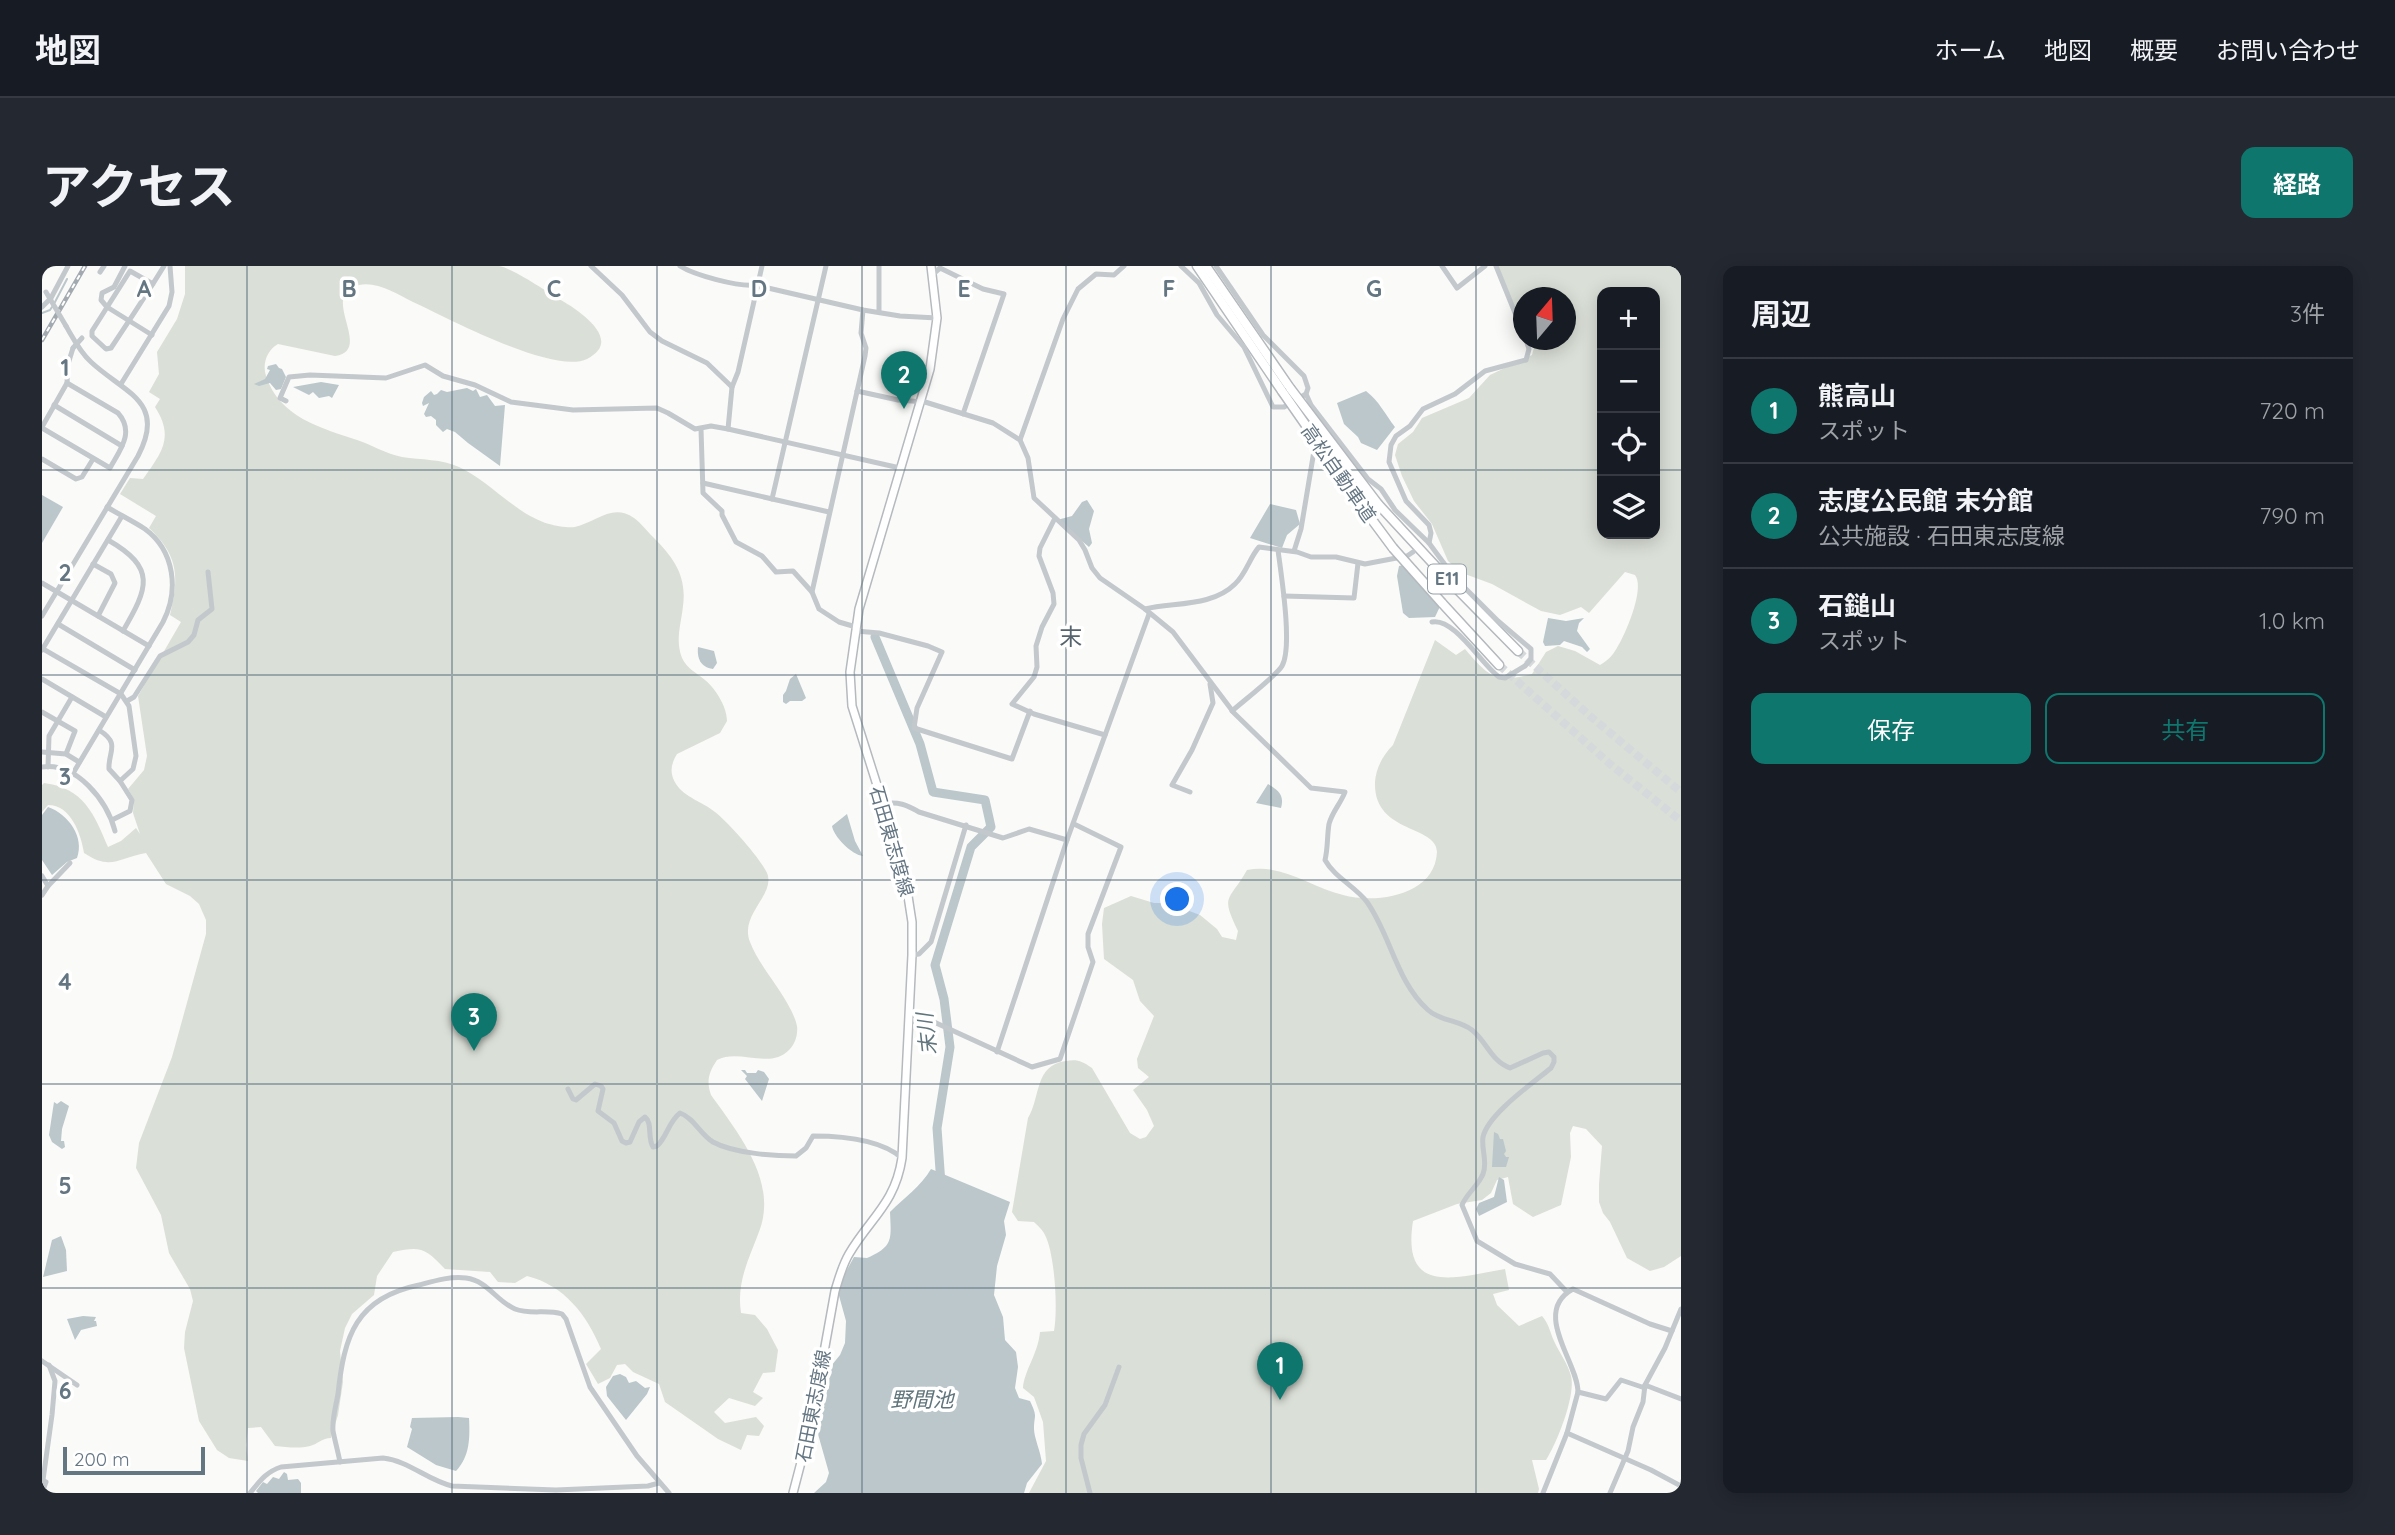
<!DOCTYPE html>
<html lang="ja">
<head>
<meta charset="utf-8">
<style>
	:root { --surface:#171b24; --page:#242831; --text:#f1f3f6; --muted:#9ea1a6; --line:#363941; --accent:#0f766e }
	body { margin:0; font-family:Quicksand,"Noto Sans JP",sans-serif; background:var(--page); color:var(--text) }
	.controls { position:absolute; right:21px; top:21px; display:grid; overflow:hidden; border-radius:14px; box-shadow:0 4px 18px #0003 }
	.controls button { width:63px; height:63px; display:grid; place-items:center; padding:0; border:0; border-bottom:2px solid var(--line); background:var(--surface); color:var(--text); font:35px sans-serif }
	.compass { position:absolute; left:1471px; top:21px; width:63px; height:63px; border-radius:50%; background:var(--surface); box-shadow:0 4px 18px #0003; rotate:19deg }
	.scale { position:absolute; left:21px; bottom:18px; width:142px; box-sizing:border-box; padding-left:7px; border:4px solid #657683; border-top:0; font-size:19px; line-height:24px; white-space:nowrap; color:#657683; -webkit-text-stroke:5px #fff; paint-order:stroke }
	.you { position:absolute; left:1136px; top:634px; width:24px; height:24px; margin:-18px; border:5px solid #fff; border-radius:50%; background:#1a73e8; box-shadow:0 0 0 10px #1a73e833 }
	.badge { display:grid; place-items:center; width:46px; height:46px; border-radius:50%; background:var(--accent); color:#fff; font-size:23px; font-weight:700 }
	.pin { position:absolute; translate:-50% -58px; filter:drop-shadow(0 2px 4px #0008) }
	.pin::after { content:''; position:absolute; top:37px; width:24px; height:21px; background:inherit; clip-path:polygon(0 0,100% 0,50% 100%) }
	.list { margin:0; padding:0; list-style:none }
	h2 { display:flex; justify-content:space-between; align-items:center; height:91px; margin:0; padding:0 28px; font-size:30px }
	h2 small { font-size:23px; font-weight:400; color:var(--muted) }
	.list li { display:grid; grid-template-columns:46px 1fr auto; gap:21px; align-items:center; box-sizing:border-box; height:105px; padding:0 28px; border-top:2px solid var(--line) }
	.list b { display:block; font-size:26px; white-space:nowrap }
	.list p { margin:0; font-size:23px; white-space:nowrap; color:var(--muted) }
	.list em { font-size:23px; font-style:normal; color:var(--muted) }
	.actions { display:flex; gap:14px; padding:21px 28px }
	.actions a { flex:1; padding:16px 0; border:2px solid var(--accent); border-radius:14px; text-align:center; font-size:24px; color:var(--accent) }
	.actions .main { background:var(--accent); color:#fff }
	.icon { flex:none; width:38px; height:38px; fill:none; stroke:currentColor; stroke-width:2; stroke-linecap:round; stroke-linejoin:round }
	.map { position:relative; flex:none; width:1639px; height:1227px; overflow:hidden; border-radius:14px }
	header { display:flex; align-items:center; gap:42px; box-sizing:border-box; height:98px; padding:0 35px; background:var(--surface); border-bottom:2px solid var(--line) }
	header strong { font-size:33px }
	nav { display:flex; gap:38px; margin-inline-start:auto; font-size:24px }
	.intro { display:flex; align-items:center; justify-content:space-between; box-sizing:border-box; height:168px; padding:0 42px }
	h1 { margin:0; font-size:49px }
	.button { padding:18px 32px; border-radius:14px; background:var(--accent); color:#fff; font-size:24px; font-weight:700 }
	main { display:flex; gap:42px; padding:0 42px }
	aside { flex:1; background:var(--surface); border-radius:14px; box-shadow:0 4px 18px #0003 }
	.map>svg:first-child { display:block }
	.green { fill:#dadfd7; fill-rule:evenodd }
	.water { fill:#bbc7cb }
	.lines { fill:none; stroke-linecap:round; stroke-linejoin:round }
	.stream { stroke:#bbc7cb; stroke-width:2 }
	.river { stroke:#bbc7cb; stroke-width:9 }
	.highway-tunnel { stroke:#d5d9db; stroke-width:8; stroke-dasharray:8 4; stroke-linecap:butt }
	.major-casing { stroke:#b5babe; stroke-width:10 }
	.highway-casing { stroke:#b4b9bd; stroke-width:11 }
	.minor { stroke:#c3c8cc; stroke-width:5 }
	.major { stroke:#fff; stroke-width:7 }
	.highway { stroke:#fff; stroke-width:8 }
	.rail-casing { stroke:#a2aab0; stroke-width:4.5 }
	.rail { stroke:#fff; stroke-width:2; stroke-dasharray:5; stroke-linecap:butt }
	.highway-bridge-casing { stroke:#b4b9bd; stroke-width:11; stroke-linecap:butt }
	.minor-bridge { stroke:#c3c8cc; stroke-width:5 }
	.highway-bridge { stroke:#fff; stroke-width:8 }
	.grid { fill:none; stroke:#657683; stroke-width:2; stroke-opacity:0.55 }
	.labels { text-anchor:middle; stroke-width:7; stroke-linejoin:round; paint-order:stroke }
	.shield { fill:#fff; stroke:#939fa8; stroke-width:2 }
	.shield-label { font-size:18px; font-weight:bold; fill:#657683 }
	.street-label { font-size:19px; fill:#657683; stroke:#fff }
	.water-label { font-size:21px; font-style:italic; fill:#60757c; stroke:#fff }
	.quarter-label { font-size:23px; fill:#57646e; stroke:#fff }
	.grid-label { font-size:23px; text-anchor:middle; font-weight:bold; fill:#657683; stroke:#fff; stroke-width:7; stroke-linejoin:round; paint-order:stroke }
</style>
</head>
<body>
<header>
<strong>地図</strong>
<nav><a>ホーム</a><a>地図</a><a>概要</a><a>お問い合わせ</a></nav>
</header>
<div class="intro"><h1>アクセス</h1><a class="button">経路</a></div>
<main>
<div class="map">
<svg width="1639" height="1227" viewBox="0 0 1639 1227">
	<rect width="100%" height="100%" fill="#fafaf8"/>
	<g class="green">
		<path d="M143,0C216,0 289,0 361,0C389,0 430,0 457,0C470,2 504,25 517,33C535,43 583,74 545,93C511,109 406,52 371,36C355,28 335,15 317,19C275,28 333,84 293,90L236,78C225,84 220,98 224,110C237,151 279,162 315,174C330,179 344,188 360,191C379,194 400,193 417,201C449,216 473,248 507,258C514,260 526,262 533,261C555,256 570,237 592,252C599,257 605,265 611,271C632,292 645,310 641,340C639,359 633,374 640,392C645,403 655,407 663,414C674,423 685,441 685,455L678,467L635,488C629,498 627,507 634,518C642,531 661,536 673,546C685,555 719,593 725,607C734,629 697,648 708,676C718,703 749,733 755,760C756,769 753,778 747,784C728,804 697,782 675,794C667,806 664,815 669,829C696,867 735,914 718,963C708,991 694,1015 699,1047L713,1049L725,1063L736,1084L733,1106L721,1107L711,1126L721,1132L713,1140L687,1132L672,1146L683,1157L714,1151L722,1160L717,1170L705,1169L699,1184L676,1173L623,1136L617,1118L591,1106L583,1098L575,1099L568,1112L556,1118L544,1098L559,1083C545,1049 522,1019 485,1010L473,1017L456,1016L448,1006L403,1003C383,982 379,980 351,986L335,1010L332,1029L310,1048L303,1062L298,1085L301,1116L296,1149L289,1172C280,1172 276,1178 268,1180C256,1183 245,1181 233,1180L219,1161L206,1162L204,1179L206,1195L187,1192L175,1184L157,1155L142,1082L143,1066L151,1035L148,1023L127,987L119,949L94,902L97,877L130,791L164,668V654L157,638L148,630L124,618L104,587C76,592 69,605 42,587C39,568 29,539 6,539L0,546V519L2,517C42,522 52,548 66,581L79,575L94,562L98,568L91,547L92,533L86,523L102,504L105,490L96,430L139,356L128,349C137,311 137,290 107,262L114,250L78,228L88,212L101,213C119,187 133,172 113,141L118,133L107,126L117,108L115,86L135,53L143,28Z"/>
		<path d="M1454,0H1639V990L1622,1001L1608,1005L1585,992L1568,956L1561,947L1557,936V918L1560,880L1544,863L1531,860L1528,867L1529,891L1519,939L1491,951L1471,938L1466,911L1455,914L1449,927L1440,934L1415,938L1371,955C1359,1031 1415,1011 1463,1003L1467,1024L1451,1028L1455,1039L1477,1060L1500,1050C1507,1058 1508,1066 1512,1075C1517,1086 1526,1098 1529,1110C1534,1129 1515,1177 1504,1194H1490L1497,1223L1496,1227H987L1004,1195L1001,1156L992,1131L981,1122C982,1105 996,1088 998,1066L1012,1065C1016,1044 1013,988 1003,969C1001,964 996,960 992,956L976,955L970,946L986,852C999,831 992,799 1024,795C1035,793 1040,795 1050,802L1088,867L1098,873L1104,871L1112,860L1105,844L1091,824L1107,811L1096,802L1095,793L1112,750L1098,735L1091,714L1062,693L1060,658L1062,642L1089,630L1112,637H1126L1158,649L1175,663L1180,671L1194,674L1196,665C1178,628 1187,636 1205,604C1240,597 1268,621 1301,629C1334,638 1393,630 1395,586C1395,559 1331,568 1333,516C1334,502 1341,489 1351,479L1393,374L1414,389L1423,383C1447,411 1454,418 1490,408L1504,386L1516,380L1533,385L1558,399C1563,396 1567,393 1571,388C1581,375 1604,323 1593,309L1583,306L1547,347L1539,341L1518,349L1499,345L1450,318L1423,308L1414,302L1406,295L1390,258L1372,235L1360,210L1353,189L1356,178L1371,166L1380,152L1427,132L1448,109L1490,89L1494,74H1524V32H1482L1481,54L1466,29ZM1560,26H1613V268H1560Z"/>
	</g>
	<g class="water">
		<path d="M234,98L237,102L240,103L244,111L239,123L234,124L228,117L217,120L212,118L223,113L228,104L225,103L226,100Z"/>
		<path d="M279,116L297,119L290,132L287,130L277,132L271,126L267,129L251,121Z"/>
		<path d="M425,122L431,125L434,123L438,131L445,129L453,140L463,139L458,200L426,177L413,166L405,163L401,166L394,159V154L389,150L384,151L382,148L387,137L381,140L380,137L382,131L389,125L392,129L395,128L399,124L405,126Z"/>
		<path d="M1324,125C1337,135 1343,148 1353,161L1335,184L1319,177L1316,171L1302,158L1295,137Z"/>
		<path d="M0,229L21,241L0,277Z"/>
		<path d="M1045,234L1052,245L1047,263L1050,277L1047,281L1015,254L1030,250L1040,236Z"/>
		<path d="M1228,238L1254,244L1258,258L1245,269L1240,282L1208,272Z"/>
		<path d="M1370,297L1402,332L1393,351L1367,352L1361,347L1355,310L1357,300Z"/>
		<path d="M1506,352L1524,355L1542,352L1537,357L1535,365L1548,383L1545,386L1540,381L1522,375L1518,379L1503,380L1501,376Z"/>
		<path d="M656,381L672,385L675,397L671,403C658,401 655,392 656,381Z"/>
		<path d="M754,408L764,432L760,435H748L744,438L741,436V429L744,425L748,413Z"/>
		<path d="M1226,518C1235,524 1243,528 1239,542L1214,537Z"/>
		<path d="M6,541C26,548 43,571 35,592L25,596L10,609L0,594V549Z"/>
		<path d="M805,548L813,575L821,590C810,589 792,571 790,560Z"/>
		<path d="M699,804H703L705,807H714L716,804L722,806L727,813L720,835L703,813L705,810Z"/>
		<path d="M19,835L27,840L20,863L19,875H22L23,881L20,883L10,876L7,869L12,836L15,838Z"/>
		<path d="M1452,866L1456,868L1458,873H1461L1464,885L1462,888L1464,891H1467L1464,901H1450Z"/>
		<path d="M889,903L968,936L962,955L964,969L955,1000L952,1029L961,1051L963,1074L974,1086L976,1101L973,1122L977,1132L988,1135C996,1152 992,1148 992,1163C992,1172 999,1186 1000,1198L985,1217L982,1227H772L784,1216L787,1207L774,1161V1146L781,1110L798,1089L803,1077L804,1055L796,1026L801,1011L812,991L825,992C852,980 849,973 848,946C862,932 879,920 889,903Z"/>
		<path d="M1457,911L1462,914L1465,936L1437,950L1434,943L1437,937L1452,931Z"/>
		<path d="M19,970L24,984L25,1005L1,1011L10,974Z"/>
		<path d="M41,1050L54,1051L52,1055H54L55,1060L39,1064L33,1074L25,1053Z"/>
		<path d="M578,1108L584,1111L587,1117L594,1115L603,1122L608,1121L605,1128L584,1154L565,1130L564,1121L571,1110Z"/>
		<path d="M416,1151L427,1152C428,1172 428,1190 414,1205L394,1199L365,1181L370,1163L368,1161L370,1152Z"/>
		<path d="M242,1206L245,1208L246,1214L256,1213L259,1217V1227H216L214,1225L221,1216L225,1218L231,1211L237,1213Z"/>
	</g>
	<g class="lines">
		<g class="stream">
			<path d="M13,36L25,13"/>
			<path d="M0,47L8,44L10,41"/>
		</g>
		<path class="river" d="M833,371L878,478L891,526L943,534L949,561L929,581L893,699L902,733L908,781L895,862L899,918"/>
		<g class="highway-tunnel">
			<path d="M1476,385L1548,450L1639,526"/>
			<path d="M1457,399L1568,498L1639,555"/>
		</g>
		<defs>
			<path id="major" d="M751,1227L769,1158L793,1025C797,1012 800,1000 807,988C828,952 853,938 860,892L870,689V656L864,617L859,595L810,440L808,406L817,343L888,103L895,52L889,0"/>
			<g id="highway">
				<path d="M1155,0L1240,125"/>
				<path d="M1164,0L1248,122"/>
				<path d="M1336,238L1410,318L1476,385"/>
				<path d="M1325,247L1351,282"/>
				<path d="M1400,337L1457,399"/>
			</g>
		</defs>
		<use href="#major" class="major-casing"/>
		<use href="#highway" class="highway-casing"/>
		<g class="minor">
			<path d="M83,0L72,21L60,27L59,34L65,41L110,69"/>
			<path d="M549,0L580,29L608,66L620,75L665,97L690,121"/>
			<path d="M638,0C652,9 696,21 713,19L821,44L858,50L895,52"/>
			<path d="M837,0V46"/>
			<path d="M1139,0L1157,17L1175,49L1202,81L1231,141H1242L1264,128"/>
			<path d="M1174,0L1221,69L1262,110L1266,122L1264,128L1269,139L1326,213L1339,223L1353,244L1387,277L1412,311L1456,355L1489,383V393L1483,400L1463,412L1457,411C1440,399 1412,351 1390,356"/>
			<path d="M1400,0L1415,22L1443,0"/>
			<path d="M1454,0L1482,69"/>
			<path d="M58,6L62,0"/>
			<path d="M890,9L898,2L941,23L962,28L921,148"/>
			<path d="M111,18L88,5L50,65V70L64,83L69,82C87,55 105,28 122,0"/>
			<path d="M0,41L9,32L26,0"/>
			<path d="M79,118L127,40L130,26L128,0"/>
			<path d="M815,125L856,134L883,136L951,157L978,174L986,192L992,232L1037,274L1043,284L1050,302L1058,312L1103,343L1131,366L1192,447L1269,522L1303,526C1299,537 1290,546 1287,558C1285,570 1286,582 1283,594C1293,612 1313,620 1325,636C1349,670 1354,715 1386,744C1398,755 1417,754 1430,764C1445,776 1449,795 1468,802L1501,787L1507,786L1512,791V796L1509,802C1491,817 1446,848 1441,871C1439,883 1446,896 1441,908C1436,920 1425,927 1420,939L1435,975L1473,998L1508,1008L1525,1026"/>
			<path d="M244,135L238,132L247,111L268,109L344,112L383,99L401,110L433,119L469,136L531,144L615,142L626,147L653,163L669,160L686,163L858,202"/>
			<path d="M12,139L80,180"/>
			<path d="M0,161L25,117L26,98L31,82"/>
			<path d="M0,162L68,202C78,184 93,166 76,147L25,117"/>
			<path d="M659,163L661,227L680,245V249L694,276L720,290L734,306L751,305L770,326L777,343L797,356L814,361"/>
			<path d="M686,163L690,121L696,106L720,0"/>
			<path d="M978,174L1021,53L1036,23L1054,8L1072,9L1082,0"/>
			<path d="M0,193L34,213L40,211L51,193"/>
			<path d="M661,217L787,246"/>
			<path d="M730,233L784,0"/>
			<path d="M1013,252L998,282L997,290L1011,327L1012,338L1000,361L994,380L995,401L992,411L970,438L992,448L1063,469"/>
			<path d="M66,274C115,302 106,322 81,365"/>
			<path d="M1387,277L1389,267L1387,259L1364,235L1347,196L1349,179L1354,170L1368,160L1381,143L1413,128L1443,105L1484,94L1487,83L1484,74"/>
			<path d="M1252,285L1259,263L1272,185L1287,172"/>
			<path d="M51,298L69,308L73,317L56,350"/>
			<path d="M0,317L107,380"/>
			<path d="M770,326L823,90L824,82L819,67L821,44"/>
			<path d="M1242,330L1312,332L1316,297"/>
			<path d="M1103,343C1132,336 1170,341 1193,318C1204,308 1208,291 1217,281L1255,286L1269,291H1294L1323,298L1365,290L1371,286"/>
			<path d="M0,350L96,190C125,135 82,127 49,96C38,86 31,72 24,60"/>
			<path d="M16,358L93,404"/>
			<path d="M814,365L837,367L886,380L900,386L875,442L872,462L970,493L988,445"/>
			<path d="M1,383L79,428L87,440L94,490L91,503L78,515"/>
			<path d="M0,384L80,250"/>
			<path d="M0,413L64,451"/>
			<path d="M85,435L92,431L118,390L146,376L152,369L156,354L170,343L166,306"/>
			<path d="M1190,445C1200,436 1235,409 1240,400C1251,381 1239,308 1236,284"/>
			<path d="M0,446L33,465L24,488"/>
			<path d="M57,464C79,478 66,485 67,503L78,515L90,534L88,545L70,554"/>
			<path d="M0,486L24,488L37,496"/>
			<path d="M0,501C35,496 65,535 73,565"/>
			<path d="M6,501L7,470L30,431"/>
			<path d="M30,509L121,356C137,325 133,285 103,263C91,255 78,249 65,241"/>
			<path d="M1148,526L1130,519L1150,484L1171,437L1168,418"/>
			<path d="M841,538C856,535 865,539 877,546L961,572L987,563L1025,574"/>
			<path d="M0,610L6,620L0,629"/>
			<path d="M6,620L28,597"/>
			<path d="M870,689L877,688L889,676L924,559"/>
			<path d="M868,745L990,801L1018,793L1051,696L1046,681V668L1079,581L1032,558"/>
			<path d="M955,786L1025,574L1107,348"/>
			<path d="M526,823L531,833L534,834L553,818L559,820L561,823L556,845L572,857L580,875L584,877L588,876L597,856L603,851C611,857 605,871 611,881L615,880C625,871 627,855 638,847C652,852 658,868 671,876C691,887 731,890 754,890L764,882L771,870C799,870 838,873 860,892"/>
			<path d="M0,1095L35,1119"/>
			<path d="M1603,1119L1639,1133"/>
			<path d="M1536,1126C1536,1096 1489,1046 1531,1023L1608,1058L1630,1065"/>
			<path d="M1525,1167L1609,1204L1639,1220"/>
			<path d="M298,1196C296,1186 293,1175 291,1165C290,1152 294,1140 296,1128C302,1070 314,1032 377,1019C392,1015 408,1010 424,1012C446,1015 454,1035 473,1043C488,1049 505,1043 520,1048L524,1053L548,1121L595,1190L627,1227"/>
			<path d="M1,1214L10,1149L13,1115L7,1099"/>
			<path d="M0,1227L4,1216L2,1215"/>
			<path d="M208,1227C218,1215 224,1206 239,1201L341,1192C367,1195 385,1214 410,1220L514,1224L606,1220L617,1217"/>
			<path d="M1048,1227L1039,1192V1179L1042,1168L1063,1139L1077,1101"/>
			<path d="M1501,1227L1525,1167L1536,1126L1564,1133L1579,1114L1603,1122"/>
			<path d="M1568,1227L1586,1185L1591,1161L1601,1136L1603,1119L1623,1082L1639,1043"/>
		</g>
		<use href="#major" class="major"/>
		<use href="#highway" class="highway"/>
		<defs>
			<path id="rail" d="M0,74L43,0"/>
		</defs>
		<use href="#rail" class="rail-casing"/>
		<use href="#rail" class="rail"/>
		<defs>
			<g id="highway-bridge">
				<path d="M1248,122L1336,238"/>
				<path d="M1240,125L1325,247"/>
				<path d="M1351,282L1400,337"/>
			</g>
		</defs>
		<use href="#highway-bridge" class="highway-bridge-casing"/>
		<g class="minor-bridge">
			<path d="M4,26L24,60"/>
			<path d="M31,82L40,72"/>
		</g>
		<use href="#highway-bridge" class="highway-bridge"/>
	</g>
	<path class="grid" d="M205,0V1227M410,0V1227M615,0V1227M820,0V1227M1024,0V1227M1229,0V1227M1434,0V1227M0,204H1560M1613,204H1639M0,409H1639M0,614H1639M0,818H1639M0,1022H1639"/>
	<g class="labels">
		<rect class="shield" x="1386" y="298.5" width="38" height="29" rx="5"/>
		<g class="shield-label">
			<text x="1405" y="319">E11</text>
		</g>
		<g class="street-label">
			<text transform="translate(1297 207) rotate(55)" y="7">高松自動車道</text>
			<text transform="translate(850 575) rotate(74)" y="7">石田東志度線</text>
			<text transform="translate(771 1140) rotate(-79)" y="7">石田東志度線</text>
		</g>
		<g class="water-label">
			<text transform="translate(885 768) rotate(-96)" y="7">末川</text>
			<text x="880" y="1141">野間池</text>
		</g>
		<g class="quarter-label">
			<text x="1029" y="379">末</text>
		</g>
	</g>
	<g class="grid-label">
		<text x="102" y="31">A</text>
		<text x="307" y="31">B</text>
		<text x="512" y="31">C</text>
		<text x="717" y="31">D</text>
		<text x="922" y="31">E</text>
		<text x="1127" y="31">F</text>
		<text x="1332" y="31">G</text>
		<text x="23" y="110">1</text>
		<text x="23" y="315">2</text>
		<text x="23" y="519">3</text>
		<text x="23" y="724">4</text>
		<text x="23" y="928">5</text>
		<text x="23" y="1133">6</text>
	</g>
</svg>
<div class="controls">
<button>+</button>
<button>−</button>
<button><svg class="icon" aria-label="locate" viewBox="0 0 24 24"><circle cx="12" cy="12" r="6"/><path d="M12 2v4M12 18v4M2 12h4M18 12h4"/></svg></button>
<button><svg class="icon" aria-label="layers" viewBox="0 0 24 24"><path d="M12 4l9 5-9 5-9-5zM3 14l9 5 9-5"/></svg></button>
</div>
<svg class="compass" viewBox="-18 -18 36 36"><path d="M0-13l5 13h-10z" fill="#e53935"/><path d="M0 13l5-13h-10z" fill="#9ea1a6"/></svg>
<div class="scale">200 m</div>
<div class="you"></div>
<div class="pin badge" style="left:1238px;top:1134px">1</div>
<div class="pin badge" style="left:862px;top:143px">2</div>
<div class="pin badge" style="left:432px;top:785px">3</div>
</div>
<aside>
<h2>周辺<small>3件</small></h2>
<ul class="list">
<li><span class="badge">1</span><div><b>熊高山</b><p>スポット</p></div><em>720 m</em></li>
<li><span class="badge">2</span><div><b>志度公民館 末分館</b><p>公共施設 · 石田東志度線</p></div><em>790 m</em></li>
<li><span class="badge">3</span><div><b>石鎚山</b><p>スポット</p></div><em>1.0 km</em></li>
</ul>
<div class="actions"><a class="main">保存</a><a>共有</a></div>
</aside>
</main>
</body>
</html>
